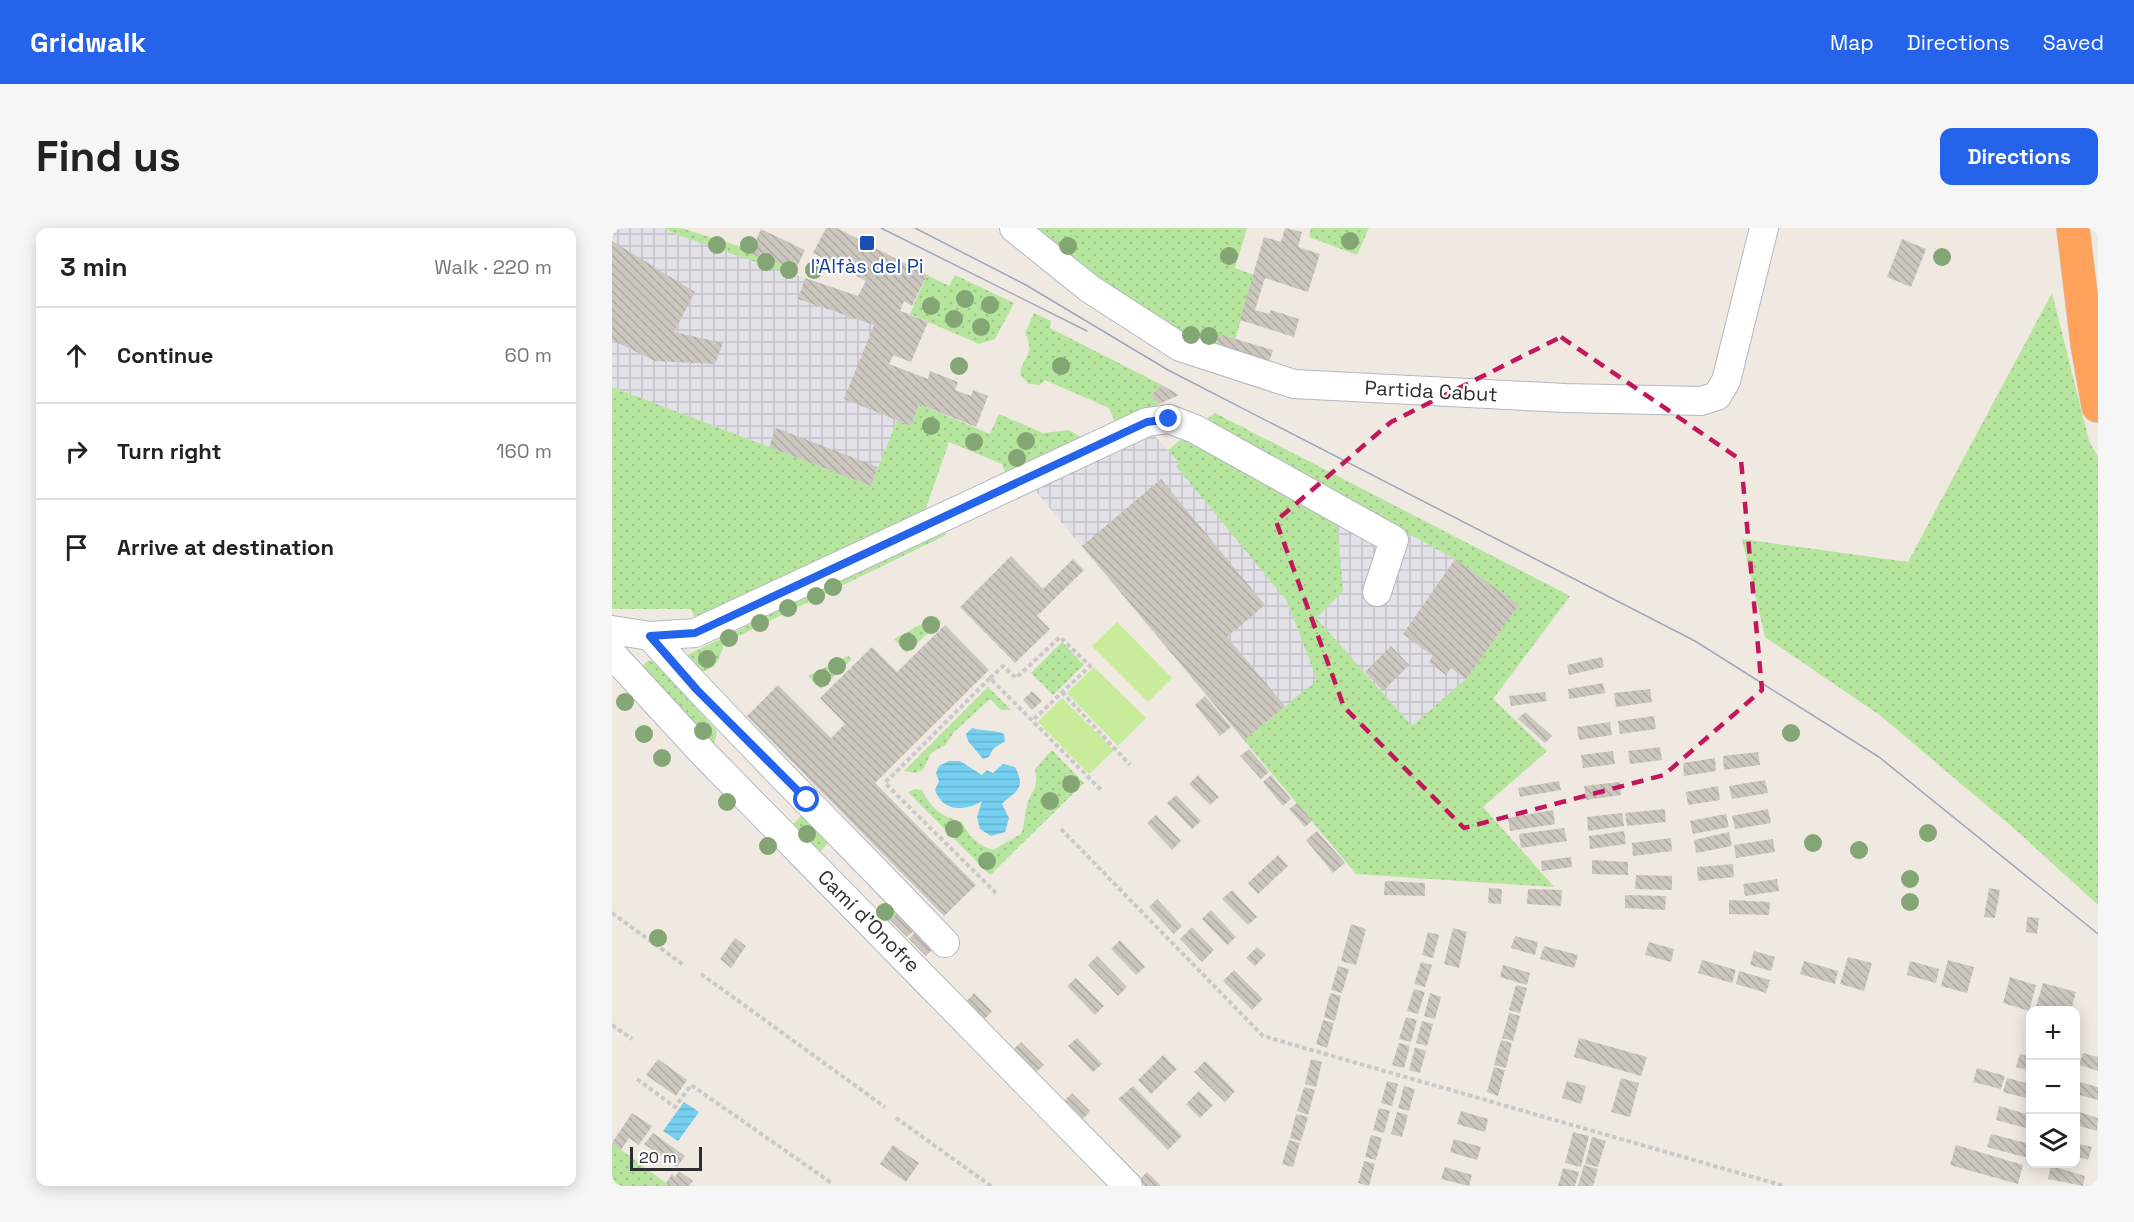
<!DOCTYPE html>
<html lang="en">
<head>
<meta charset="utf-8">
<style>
	:root { --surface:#fff; --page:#f6f6f6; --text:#222; --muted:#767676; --line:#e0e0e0; --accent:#2563eb }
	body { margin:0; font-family:"Space Grotesk",sans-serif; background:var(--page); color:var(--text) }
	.controls { position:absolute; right:18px; bottom:18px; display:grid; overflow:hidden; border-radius:12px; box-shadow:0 3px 15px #0003 }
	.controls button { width:54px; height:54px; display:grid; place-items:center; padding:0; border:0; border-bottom:2px solid var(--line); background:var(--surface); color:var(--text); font:30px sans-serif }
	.scale { position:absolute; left:18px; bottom:15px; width:72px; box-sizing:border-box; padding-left:6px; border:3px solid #2e2e2e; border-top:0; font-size:16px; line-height:21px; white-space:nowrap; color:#2e2e2e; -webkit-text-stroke:4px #fff; paint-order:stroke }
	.stop { position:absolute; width:18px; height:18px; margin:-14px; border:4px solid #2563eb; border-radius:50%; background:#fff }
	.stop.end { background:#2563eb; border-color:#fff; box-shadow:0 2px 6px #0008 }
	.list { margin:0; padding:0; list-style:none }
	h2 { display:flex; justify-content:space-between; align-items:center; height:78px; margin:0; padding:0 24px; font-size:26px }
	h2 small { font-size:20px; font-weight:400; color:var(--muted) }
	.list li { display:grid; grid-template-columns:39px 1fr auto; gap:18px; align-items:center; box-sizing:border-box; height:96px; padding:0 24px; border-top:2px solid var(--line) }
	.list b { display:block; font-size:22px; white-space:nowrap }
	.list em { font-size:20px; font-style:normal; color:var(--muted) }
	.icon { flex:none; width:33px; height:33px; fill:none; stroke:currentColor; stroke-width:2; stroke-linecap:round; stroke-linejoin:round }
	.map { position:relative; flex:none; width:1486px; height:958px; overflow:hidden; border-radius:12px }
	header { display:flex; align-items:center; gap:36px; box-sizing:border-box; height:84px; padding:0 30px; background:var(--accent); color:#fff }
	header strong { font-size:28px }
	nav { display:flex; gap:33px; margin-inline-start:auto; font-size:21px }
	.intro { display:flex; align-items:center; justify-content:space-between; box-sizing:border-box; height:144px; padding:0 36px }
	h1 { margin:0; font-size:42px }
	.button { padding:15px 27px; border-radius:12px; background:var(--accent); color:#fff; font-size:21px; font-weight:700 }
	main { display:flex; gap:36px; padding:0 36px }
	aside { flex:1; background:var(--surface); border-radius:12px; box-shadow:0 3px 15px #0003 }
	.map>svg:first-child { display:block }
	.industrial { fill:url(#industrial-grid) }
	.green { fill:url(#green-dots) }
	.pitch { fill:#c9ec9a }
	.water { fill:url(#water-rules) }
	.building { fill:url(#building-back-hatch) }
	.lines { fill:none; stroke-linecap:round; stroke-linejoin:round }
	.minor-casing { stroke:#b4b7c1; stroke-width:30 }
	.highway-casing { stroke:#c9c9c9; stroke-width:34 }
	.path { stroke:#c9c9c9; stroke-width:4; stroke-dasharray:4.5 3; stroke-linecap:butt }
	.minor { stroke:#fff; stroke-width:28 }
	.highway { stroke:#ffa35c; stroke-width:33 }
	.tram { stroke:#a3a6b8; stroke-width:1.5 }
	.tree { fill:#84a574 }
	.route { stroke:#2563eb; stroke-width:8 }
	.marked { fill:none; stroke:#c2185b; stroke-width:4.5; stroke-dasharray:12 8; stroke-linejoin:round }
	.transit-dot { fill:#1a4fb4; stroke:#fff; stroke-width:2 }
	.labels { text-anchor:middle; stroke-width:4.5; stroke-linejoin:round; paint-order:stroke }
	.transit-label { font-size:20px; fill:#164399; stroke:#fff }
	.street-label { font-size:20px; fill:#2e2e2e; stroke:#fff }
</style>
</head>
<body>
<header>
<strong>Gridwalk</strong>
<nav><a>Map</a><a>Directions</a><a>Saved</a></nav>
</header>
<div class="intro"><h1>Find us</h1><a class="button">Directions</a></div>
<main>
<aside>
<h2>3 min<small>Walk · 220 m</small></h2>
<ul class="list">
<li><svg class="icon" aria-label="ahead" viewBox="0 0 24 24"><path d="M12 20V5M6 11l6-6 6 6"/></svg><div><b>Continue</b></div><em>60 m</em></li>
<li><svg class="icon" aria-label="right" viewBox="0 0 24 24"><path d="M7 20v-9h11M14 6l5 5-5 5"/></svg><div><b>Turn right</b></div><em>160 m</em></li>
<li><svg class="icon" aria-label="arrive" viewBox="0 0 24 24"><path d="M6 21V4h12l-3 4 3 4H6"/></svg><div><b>Arrive at destination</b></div></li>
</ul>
</aside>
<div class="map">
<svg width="1486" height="958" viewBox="0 0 1486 958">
	<defs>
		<pattern id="industrial-grid" width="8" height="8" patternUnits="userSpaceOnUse" patternTransform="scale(1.5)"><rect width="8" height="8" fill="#e3e1e8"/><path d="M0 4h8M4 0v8" fill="none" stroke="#c3c1c7"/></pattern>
		<pattern id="green-dots" width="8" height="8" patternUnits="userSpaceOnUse" patternTransform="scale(1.5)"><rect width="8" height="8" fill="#b6e59e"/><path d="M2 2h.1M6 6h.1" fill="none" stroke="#9dc588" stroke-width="1.8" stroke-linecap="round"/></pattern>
		<pattern id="water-rules" width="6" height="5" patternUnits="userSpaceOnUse" patternTransform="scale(1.5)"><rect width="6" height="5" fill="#75cff0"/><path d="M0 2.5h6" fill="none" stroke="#66b2ce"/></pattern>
		<pattern id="building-back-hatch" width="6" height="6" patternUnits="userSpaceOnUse" patternTransform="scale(1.5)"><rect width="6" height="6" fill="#cbc7bf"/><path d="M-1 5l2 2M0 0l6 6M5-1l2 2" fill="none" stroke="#afaba4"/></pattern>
	</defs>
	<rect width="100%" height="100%" fill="#efe9e1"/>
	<g class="industrial">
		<path d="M0,0H53L63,6L298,86L259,182L285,192L259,258L0,159Z"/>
		<path d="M603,185L958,368L881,471L935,523L871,579L942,659L744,646L420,259L539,204L556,222Z"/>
	</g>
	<g class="green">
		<path d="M53,0H69L139,22L138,26L184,41L182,47L63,6Z"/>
		<path d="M424,0H635L623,40L642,47L623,112L602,124L577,117L443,20Z"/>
		<path d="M699,0H757L745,27L697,9Z"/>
		<path d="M315,47L337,58L343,47L402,75L383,111L367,116L298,86Z"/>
		<path d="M1440,65L1477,213L1486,229V677L1406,604L1269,488L1153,409L1130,311L1296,334Z"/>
		<path d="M422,85L439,93L438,100L550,157L539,167L547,176L504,196L497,180L433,152L428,157L417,156L408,147C411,127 424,126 413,105Z"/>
		<path d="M0,159L259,258L285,192L299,198L307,176L378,206L387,186L431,205L457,202L472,211L394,247L390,236L337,214L313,283L83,390L79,381H0Z"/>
		<path d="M603,185L958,368L881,471L935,523L871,579L942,659L744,646L632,512L705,452L675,373L564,238L567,235L556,222L576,206L725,293L731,363L704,390L800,498L854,451L907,377L843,331L591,194Z"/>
		<path d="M332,302L334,307L112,415C108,430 106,440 89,444L73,428Z"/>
		<path d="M324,388L329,394L294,425L282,411Z"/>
		<path d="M450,414L472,437L441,467L419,445Z"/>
		<path d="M236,428L240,431L209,461L196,448Z"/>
		<path d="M37,432L42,434L105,503L102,518L180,597L191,586L217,614L207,625L263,682L275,673L286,684L270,699L28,440Z"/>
		<path d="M376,459L399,482H389L378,471L343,503L333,517L319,525L311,542L303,545L292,543Z"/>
		<path d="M440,522L472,555L378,647L296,564L303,561L310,562C319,581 331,589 350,594C357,609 366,617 381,622L409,606C413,596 412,587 415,578C419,560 427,565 423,541Z"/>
		<path d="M0,915L58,958H0Z"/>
	</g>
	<g class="pitch">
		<path d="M505,394L560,450L536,474L480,418Z"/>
		<path d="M482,439L534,490L506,518L455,465Z"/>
		<path d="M450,470L502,522L477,546L426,494Z"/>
	</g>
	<g class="water">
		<path d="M360,500C370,503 385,502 392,506L393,513L381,521L377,529L371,531L356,513L354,506Z"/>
		<path d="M337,533H348L370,547L375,542L381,545L391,536L403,539C415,562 403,563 390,576L397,590L393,604L379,608L368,601L365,589L370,573C354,583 331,585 323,562L327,553L324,545L327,538Z"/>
		<path d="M72,874L87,884L66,913L51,903Z"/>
	</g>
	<g class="building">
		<path d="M214,0H225L315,47L300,78L292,73L288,83L316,94L299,134L281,127L277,136L316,151L318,143L346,154L343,162L359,168L361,162L376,168L364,199L307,176L299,198L232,171L262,97L186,71L193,50L246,68L254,53L201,25Z"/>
		<path d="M673,0L690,4L686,19L708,26L696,64L653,50L643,82L657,86L659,82L687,91L682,109L628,92L652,9L669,14Z"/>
		<path d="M149,1L193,22L184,41L138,26Z"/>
		<path d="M1290,11L1314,21L1299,59L1275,49Z"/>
		<path d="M0,13L83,64L62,104L111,115L103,136L43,133L0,112Z"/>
		<path d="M607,106L661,122L656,137L602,124Z"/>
		<path d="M550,157L567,167L547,176L539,167Z"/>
		<path d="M164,200L266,239L259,258L157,219Z"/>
		<path d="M549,251L653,377L615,409L673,478L632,512L470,318Z"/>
		<path d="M399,328L431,361L461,331L472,342L425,388L438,401L403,435L348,379Z"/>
		<path d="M843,331L907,377L854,451L839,440L834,447L817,434L821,428L791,406Z"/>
		<path d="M333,397L377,442L263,555L364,657L332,688L135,488L166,457L219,510L233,496L208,470L260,419L285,444Z"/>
		<path d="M779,418L797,437L771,463L753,444Z"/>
		<path d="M990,429L992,439L957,447L955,437Z"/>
		<path d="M991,455L993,465L957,471L956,461Z"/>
		<path d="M1038,461L1040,474L1004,479L1002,465Z"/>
		<path d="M420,463L430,473L420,482L411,472Z"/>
		<path d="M933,464L935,473L899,478L897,468Z"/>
		<path d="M593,468L619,499L608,508L583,477Z"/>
		<path d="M913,484L940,508L933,515L906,491Z"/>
		<path d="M1042,488L1044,501L1008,506L1006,493Z"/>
		<path d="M998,494L1000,507L967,512L965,499Z"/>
		<path d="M1048,519L1050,532L1018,536L1016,523Z"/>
		<path d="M637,521L657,544L649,551L628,528Z"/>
		<path d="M1001,523L1003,536L971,540L969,527Z"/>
		<path d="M1146,524L1148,537L1112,542L1111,528Z"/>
		<path d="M1103,530L1104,543L1072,548L1071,535Z"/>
		<path d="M586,547L607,569L598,577L577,556Z"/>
		<path d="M659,547L679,571L671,578L651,554Z"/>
		<path d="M1153,552L1156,565L1120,571L1117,558Z"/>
		<path d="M947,553L949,562L908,569L906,560Z"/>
		<path d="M1008,554L1009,567L974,572L972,558Z"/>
		<path d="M1106,558L1108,572L1076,577L1074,564Z"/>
		<path d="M564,567L589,593L580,601L555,575Z"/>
		<path d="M685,575L700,593L693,599L677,581Z"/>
		<path d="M1053,581L1054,594L1015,598L1013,585Z"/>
		<path d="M1156,581L1159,595L1123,601L1120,588Z"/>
		<path d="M941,582L943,596L898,603L896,590Z"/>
		<path d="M1010,585L1012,598L976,603L975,589Z"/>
		<path d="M1114,586L1117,599L1081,606L1078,593Z"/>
		<path d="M544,587L569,613L560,622L535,595Z"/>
		<path d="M952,600L955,613L909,620L907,606Z"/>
		<path d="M705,603L733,635L721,645L694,612Z"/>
		<path d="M1012,603L1014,616L978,621L977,608Z"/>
		<path d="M1117,604L1120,618L1084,625L1082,612Z"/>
		<path d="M1059,610L1060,623L1021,628L1020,615Z"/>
		<path d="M1161,611L1163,624L1124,630L1122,617Z"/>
		<path d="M666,627L676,638L646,666L636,655Z"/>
		<path d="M959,629L960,639L930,643L929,633Z"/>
		<path d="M980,632L1016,634V647L980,646Z"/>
		<path d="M1121,636L1122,649L1086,653L1085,639Z"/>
		<path d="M1024,647L1060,648V662L1023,661Z"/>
		<path d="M1165,651L1167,663L1133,668L1131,656Z"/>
		<path d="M773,653L813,655V668L772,667Z"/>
		<path d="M877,660L890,661L889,676L876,675Z"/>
		<path d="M1377,660L1388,662L1383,690L1372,689Z"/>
		<path d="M916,661L950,662L949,678L915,676Z"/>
		<path d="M620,662L645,689L636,697L610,671Z"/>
		<path d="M1013,667L1054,668L1053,682L1013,680Z"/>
		<path d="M545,671L570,698L562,706L537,679Z"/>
		<path d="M1117,672L1158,674L1157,687L1117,686Z"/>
		<path d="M599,682L624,709L615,717L590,691Z"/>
		<path d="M286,684L303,702L295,709L278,692Z"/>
		<path d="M1415,689L1427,690L1425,706L1414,704Z"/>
		<path d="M739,696L754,701L744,737L729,733Z"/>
		<path d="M580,699L602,722L590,734L568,711Z"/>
		<path d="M841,700L855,704L847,740L832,736Z"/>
		<path d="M304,703L321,721L314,728L297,711Z"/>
		<path d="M816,704L827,707L821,730L810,727Z"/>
		<path d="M903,708L926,714L923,727L899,720Z"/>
		<path d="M123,710L134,718L119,740L108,731Z"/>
		<path d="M508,712L533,739L524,747L499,721Z"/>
		<path d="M1037,714L1062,721L1059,734L1033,727Z"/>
		<path d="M932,718L966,727L962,740L928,731Z"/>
		<path d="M645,719L654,727L643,738L634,730Z"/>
		<path d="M1142,723L1163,729L1159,743L1138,737Z"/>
		<path d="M485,728L515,759L506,768L476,737Z"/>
		<path d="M1236,729L1260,735L1252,763L1228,756Z"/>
		<path d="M1090,732L1124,742L1120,755L1086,745Z"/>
		<path d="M1336,732L1362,739L1355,765L1329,758Z"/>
		<path d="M1192,733L1226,743L1223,756L1188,746Z"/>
		<path d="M1298,733L1327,741L1324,755L1295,747Z"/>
		<path d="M809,734L820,737L813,759L802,756Z"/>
		<path d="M891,737L918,745L915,757L888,749Z"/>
		<path d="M726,738L737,741L730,765L719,762Z"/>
		<path d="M622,742L651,771L640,782L611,753Z"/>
		<path d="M1127,743L1158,752L1154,765L1124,756Z"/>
		<path d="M1398,749L1424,757L1417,783L1391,775Z"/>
		<path d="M464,750L492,778L483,787L455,758Z"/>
		<path d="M1431,755L1464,764L1459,782H1423Z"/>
		<path d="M904,757L915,760L908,785L897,782Z"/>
		<path d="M802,761L813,764L806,786L795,783Z"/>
		<path d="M362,765L380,783L371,793L353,775Z"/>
		<path d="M718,765L729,768L723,793L712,789Z"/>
		<path d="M818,765L829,769L823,791L812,788Z"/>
		<path d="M897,785L908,788L901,813L890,810Z"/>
		<path d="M794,789L805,792L799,814L787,811Z"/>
		<path d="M711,792L722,795L715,820L704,816Z"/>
		<path d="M810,793L821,796L815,818L804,815Z"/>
		<path d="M465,810L490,836L481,844L456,818Z"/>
		<path d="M967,810L1035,829L1029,848L962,829Z"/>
		<path d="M889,812L900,815L894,840L882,837Z"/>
		<path d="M409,814L432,837L422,846L400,823Z"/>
		<path d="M787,815L798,818L792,840L780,837Z"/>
		<path d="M803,819L814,823L808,845L797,842Z"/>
		<path d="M1471,825L1486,829V843L1467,837Z"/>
		<path d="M1408,826L1418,829V843L1404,839Z"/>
		<path d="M551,827L565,841L539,866L526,852Z"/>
		<path d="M46,831L75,852L64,868L34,847Z"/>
		<path d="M699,831L710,834L704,859L693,856Z"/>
		<path d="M593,833L623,863L613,874L582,844Z"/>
		<path d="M882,839L893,842L886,868L875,864Z"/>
		<path d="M1365,840L1393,848L1389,861L1361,854Z"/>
		<path d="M1009,850L1027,855L1018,889L999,884Z"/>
		<path d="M1395,850L1418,856V871L1391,864Z"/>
		<path d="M775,853L786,856L780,878L769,875Z"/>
		<path d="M955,853L974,858L969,876L950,870Z"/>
		<path d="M1464,853L1486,859V872L1464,866Z"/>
		<path d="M521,858L570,908L556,922L506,871Z"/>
		<path d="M792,858L803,861L797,883L786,880Z"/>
		<path d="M692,859L703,862L696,887L685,883Z"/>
		<path d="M587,863L601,877L588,890L574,876Z"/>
		<path d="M460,865L478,883L469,893L450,875Z"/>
		<path d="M1387,878L1418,887V901L1384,892Z"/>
		<path d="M767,880L778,883L772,905L761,902Z"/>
		<path d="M849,883L876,891L873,904L845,896Z"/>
		<path d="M1464,883L1486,890L1485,903L1464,897Z"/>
		<path d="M785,884L796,887L790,909L779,906Z"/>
		<path d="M20,885L40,898L27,917L17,910L9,922L0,915Z"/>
		<path d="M684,886L696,889L689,913L678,910Z"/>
		<path d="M961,904L977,908L969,939L953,935Z"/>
		<path d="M41,905L73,928L65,939L32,916Z"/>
		<path d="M1379,906L1418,916L1416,930L1375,919Z"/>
		<path d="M759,907L770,910L764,932L753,929Z"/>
		<path d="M980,909L994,913L986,939L973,936Z"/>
		<path d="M842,911L869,919L865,932L838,924Z"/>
		<path d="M677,912L688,915L681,939L670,936Z"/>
		<path d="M1464,915L1480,919L1476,932L1464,928Z"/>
		<path d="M281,917L307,935L294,954L268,936Z"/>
		<path d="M1344,917L1411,937L1406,956L1338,937Z"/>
		<path d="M752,933L763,936L757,958L746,955Z"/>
		<path d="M972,937L986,941L981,958H966Z"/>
		<path d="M1439,938L1473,948L1471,958L1436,951Z"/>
		<path d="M833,939L860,947L857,958L829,951Z"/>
		<path d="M951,940L967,944L963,958H946Z"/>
		<path d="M67,943L81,953L77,958H58L54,955L60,946L63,949Z"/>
		<path d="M535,944L549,958H533L527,952Z"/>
	</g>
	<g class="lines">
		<defs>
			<g id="minor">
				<path d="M402,0L478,61L568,119L682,156L953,170L1089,173L1105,168L1114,153L1152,0"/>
				<path d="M0,402L38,408L83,405L535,194L557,191L583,201L782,312L765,364"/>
				<path d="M38,408C133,513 235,612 333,715"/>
				<path d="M0,426L91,525L516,958"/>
			</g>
			<path id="highway" d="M1461,0L1475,116L1486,178"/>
		</defs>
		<use href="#minor" class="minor-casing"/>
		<use href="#highway" class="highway-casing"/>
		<g class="path">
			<path d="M378,450L391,438L404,450L448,409L478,438L420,493"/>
			<path d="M450,464L518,537"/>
			<path d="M449,601L651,808L1172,958"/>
			<path d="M384,665L273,555L378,450L490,563"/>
			<path d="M0,685L73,738"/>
			<path d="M89,746L273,879"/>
			<path d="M0,797L20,811"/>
			<path d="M25,851L63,879L79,857L221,956"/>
			<path d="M284,890L379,958"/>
		</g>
		<use href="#minor" class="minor"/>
		<use href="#highway" class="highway"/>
		<g class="tram">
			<path d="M269,0L475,103"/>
			<path d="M303,0L414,57L556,142L1083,413L1267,529L1486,706"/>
		</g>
	</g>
	<g class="tree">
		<circle cx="738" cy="13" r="9"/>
		<circle cx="105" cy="17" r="9"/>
		<circle cx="137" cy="17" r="9"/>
		<circle cx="456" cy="18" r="9"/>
		<circle cx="617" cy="28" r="9"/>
		<circle cx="1330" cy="29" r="9"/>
		<circle cx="154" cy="34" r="9"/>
		<circle cx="177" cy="42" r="9"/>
		<circle cx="202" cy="42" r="9"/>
		<circle cx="353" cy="71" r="9"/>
		<circle cx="378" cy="77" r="9"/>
		<circle cx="319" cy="78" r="9"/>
		<circle cx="342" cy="91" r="9"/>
		<circle cx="369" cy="99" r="9"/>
		<circle cx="579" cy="107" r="9"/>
		<circle cx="597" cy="108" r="9"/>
		<circle cx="347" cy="138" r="9"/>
		<circle cx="449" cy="138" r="9"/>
		<circle cx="319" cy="198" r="9"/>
		<circle cx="414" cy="213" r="9"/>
		<circle cx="362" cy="214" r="9"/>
		<circle cx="405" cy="230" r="9"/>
		<circle cx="221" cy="359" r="9"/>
		<circle cx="204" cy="368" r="9"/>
		<circle cx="176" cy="380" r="9"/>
		<circle cx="148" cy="395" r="9"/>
		<circle cx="319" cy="397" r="9"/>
		<circle cx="117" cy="410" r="9"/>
		<circle cx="296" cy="414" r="9"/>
		<circle cx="95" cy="431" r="9"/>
		<circle cx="225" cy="438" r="9"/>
		<circle cx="210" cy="450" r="9"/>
		<circle cx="13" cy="474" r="9"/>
		<circle cx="91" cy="503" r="9"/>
		<circle cx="1179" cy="505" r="9"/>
		<circle cx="32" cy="506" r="9"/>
		<circle cx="50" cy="530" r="9"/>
		<circle cx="459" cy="556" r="9"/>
		<circle cx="438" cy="573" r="9"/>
		<circle cx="115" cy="574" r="9"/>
		<circle cx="342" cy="601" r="9"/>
		<circle cx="1316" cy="605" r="9"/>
		<circle cx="195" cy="606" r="9"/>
		<circle cx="1201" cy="615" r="9"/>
		<circle cx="156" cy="618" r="9"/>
		<circle cx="1247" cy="622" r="9"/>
		<circle cx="375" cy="633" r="9"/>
		<circle cx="1298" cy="651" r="9"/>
		<circle cx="1298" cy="674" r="9"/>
		<circle cx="273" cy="684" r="9"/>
		<circle cx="46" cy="710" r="9"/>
	</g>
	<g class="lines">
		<path class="route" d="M195,572L85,462L38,408L83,405L535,194L557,191"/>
	</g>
	<path class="marked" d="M949,109L1129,232L1150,462L1052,547L852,600L732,479L664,293L779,194Z"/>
	<rect class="transit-dot" x="247" y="7" width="16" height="16" rx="3"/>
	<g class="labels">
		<g class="transit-label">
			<text x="255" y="45">l'Alfàs del Pi</text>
		</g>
		<g class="street-label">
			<text transform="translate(819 163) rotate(3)" y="7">Partida Cabut</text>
			<text transform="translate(257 693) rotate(45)" y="7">Camí d'Onofre</text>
		</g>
	</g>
</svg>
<div class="controls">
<button>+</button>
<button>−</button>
<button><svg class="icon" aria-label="layers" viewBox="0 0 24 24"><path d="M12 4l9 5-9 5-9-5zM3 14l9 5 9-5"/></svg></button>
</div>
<div class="scale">20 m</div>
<div class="stop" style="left:195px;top:572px"></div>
<div class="stop end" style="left:557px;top:191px"></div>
</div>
</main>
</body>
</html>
